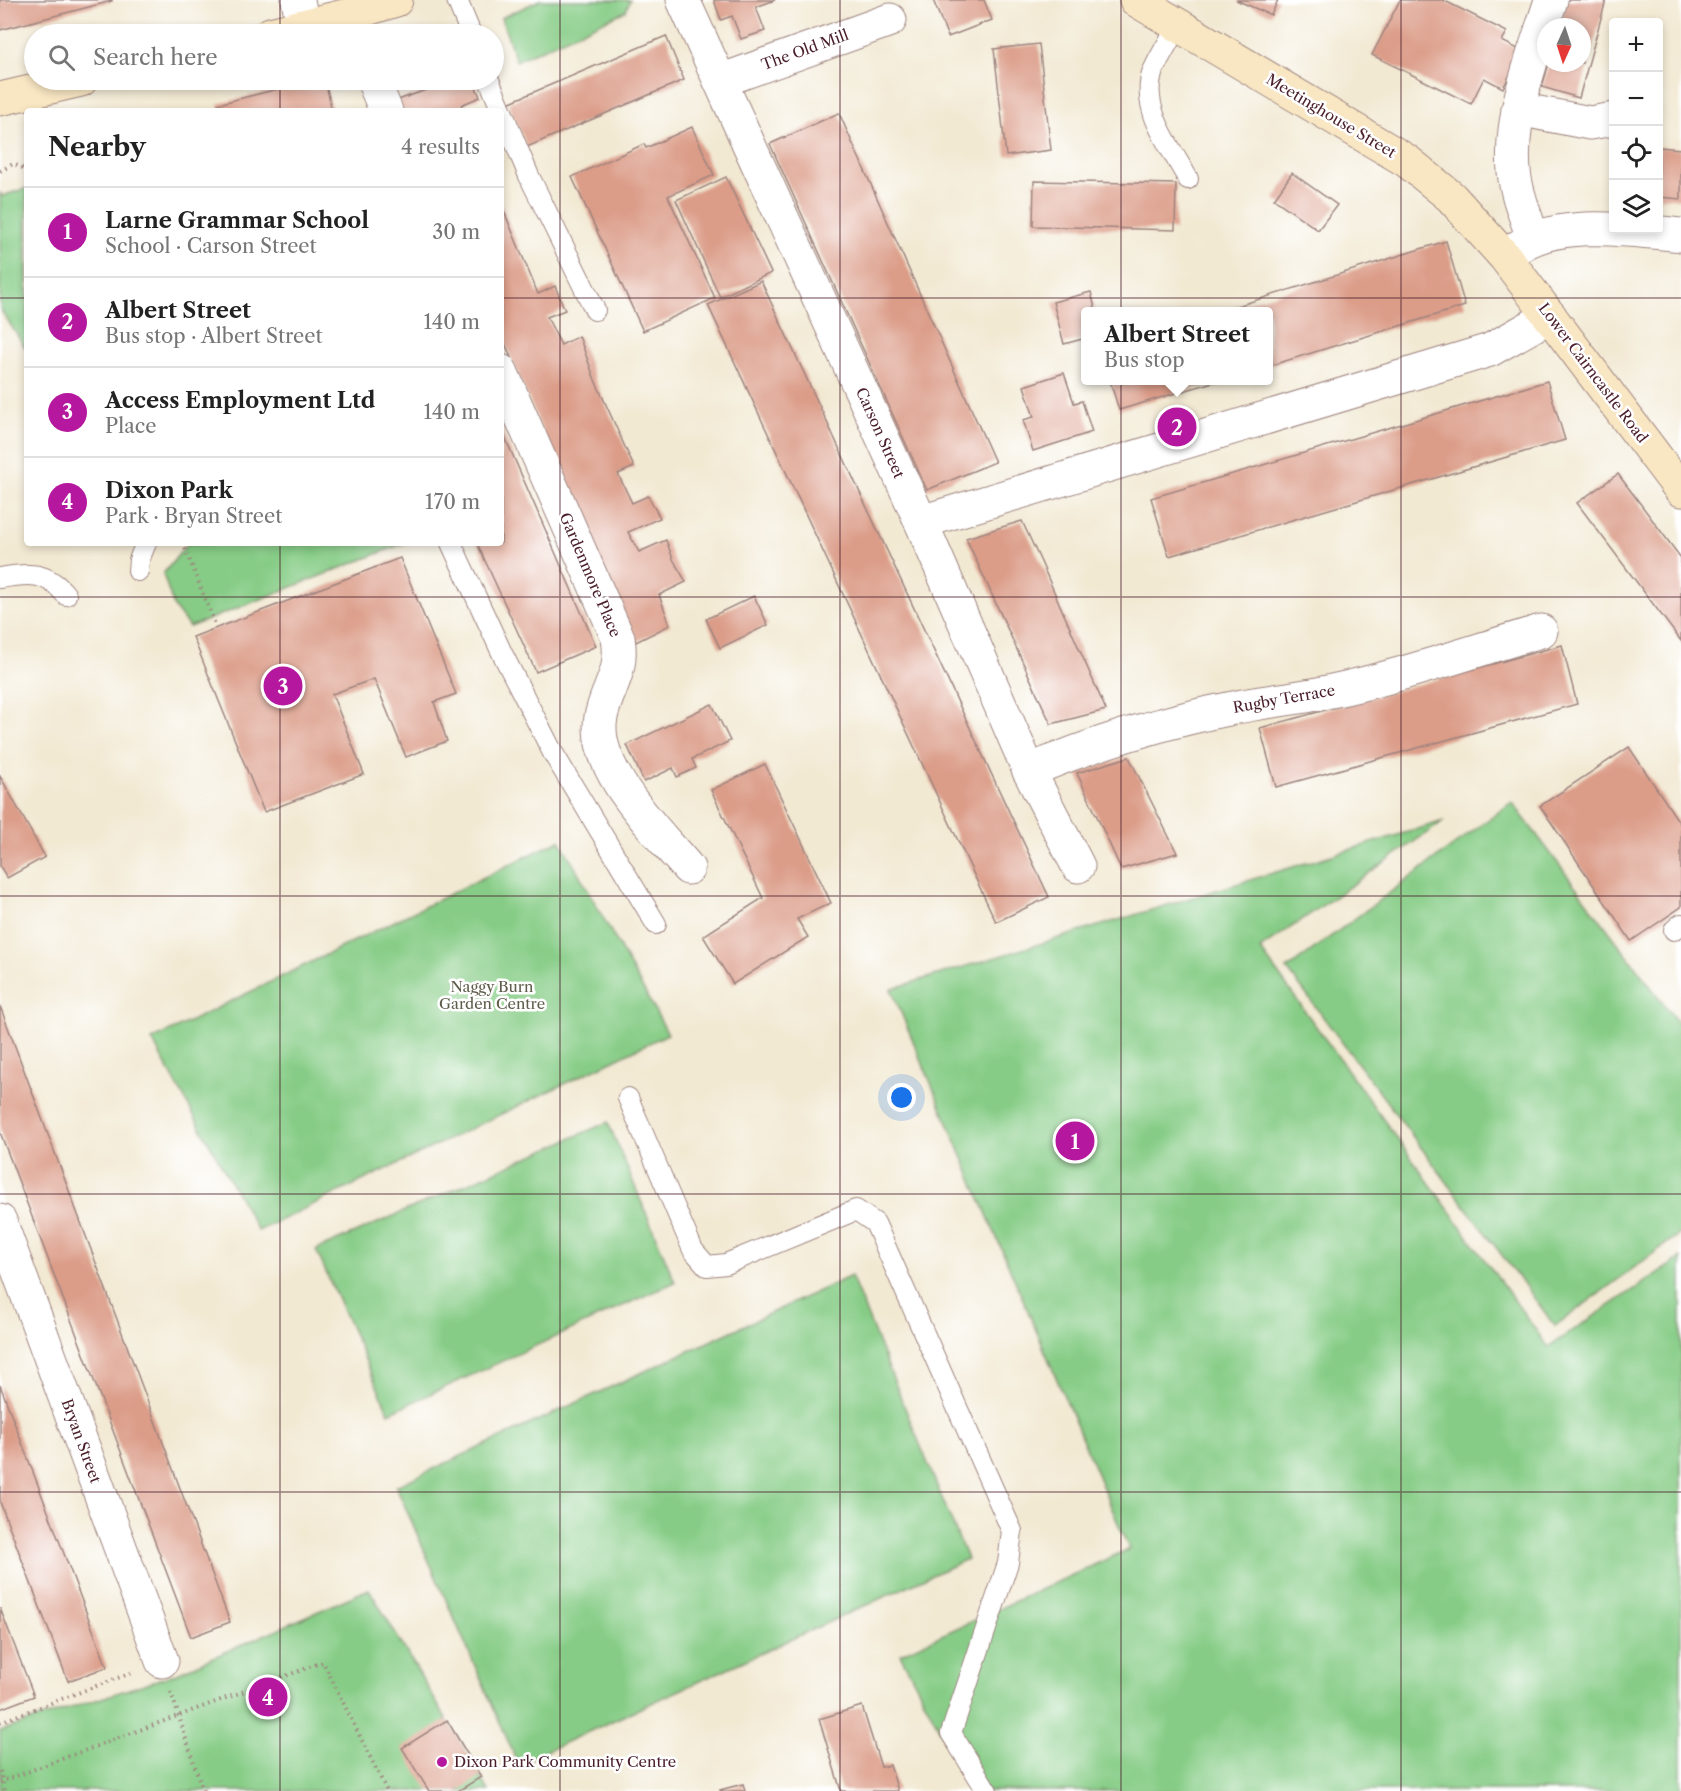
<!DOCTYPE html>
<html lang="en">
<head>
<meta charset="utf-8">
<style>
	:root { --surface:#fff; --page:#f2f2f2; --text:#222; --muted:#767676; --line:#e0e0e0; --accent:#b5179e }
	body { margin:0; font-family:"Libre Caslon Text",serif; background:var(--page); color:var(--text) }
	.controls { position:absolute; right:18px; top:18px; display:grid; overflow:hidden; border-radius:6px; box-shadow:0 3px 9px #0003 }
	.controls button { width:54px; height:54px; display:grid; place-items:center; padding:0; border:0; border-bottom:2px solid var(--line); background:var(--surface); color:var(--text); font:30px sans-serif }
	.compass { position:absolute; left:1537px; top:18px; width:54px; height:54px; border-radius:50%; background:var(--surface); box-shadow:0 3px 9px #0003; rotate:183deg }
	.you { position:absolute; left:902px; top:1098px; width:21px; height:21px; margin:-15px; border:4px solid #fff; border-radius:50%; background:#1a73e8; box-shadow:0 0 0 9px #1a73e833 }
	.badge { display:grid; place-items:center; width:39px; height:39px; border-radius:50%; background:var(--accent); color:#fff; font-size:20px; font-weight:700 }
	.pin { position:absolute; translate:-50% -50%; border:3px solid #fff; box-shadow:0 2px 6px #0006 }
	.popup { position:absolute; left:1081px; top:307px; width:192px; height:78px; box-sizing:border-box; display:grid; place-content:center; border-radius:6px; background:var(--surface); filter:drop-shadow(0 2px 4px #0005); font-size:20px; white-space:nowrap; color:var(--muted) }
	.popup b { font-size:22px; color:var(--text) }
	.popup::after { content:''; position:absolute; left:50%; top:100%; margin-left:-12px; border:12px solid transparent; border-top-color:var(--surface) }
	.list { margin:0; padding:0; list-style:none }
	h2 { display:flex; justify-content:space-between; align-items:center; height:78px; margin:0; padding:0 24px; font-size:26px }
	h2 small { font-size:20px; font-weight:400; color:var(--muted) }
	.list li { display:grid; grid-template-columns:39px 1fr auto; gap:18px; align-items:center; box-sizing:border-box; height:90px; padding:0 24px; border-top:2px solid var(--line) }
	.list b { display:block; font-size:22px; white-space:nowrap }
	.list p { margin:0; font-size:20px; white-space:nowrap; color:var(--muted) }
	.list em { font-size:20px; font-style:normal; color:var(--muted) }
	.icon { flex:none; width:33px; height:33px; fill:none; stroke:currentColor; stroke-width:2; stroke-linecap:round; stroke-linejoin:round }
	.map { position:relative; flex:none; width:1681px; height:1791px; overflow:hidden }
	.search { position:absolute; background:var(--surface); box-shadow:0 3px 9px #0003; left:24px; top:24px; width:480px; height:66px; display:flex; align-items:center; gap:15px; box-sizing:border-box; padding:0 21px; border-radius:33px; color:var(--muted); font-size:22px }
	.panel { position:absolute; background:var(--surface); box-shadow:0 3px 9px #0003; left:24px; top:108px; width:480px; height:438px; border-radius:6px }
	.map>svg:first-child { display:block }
	.green { fill:#86cc86; stroke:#687658; stroke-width:1.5 }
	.building { fill:#db9c88 }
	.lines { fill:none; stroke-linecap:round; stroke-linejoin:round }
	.lane-casing { stroke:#9e847f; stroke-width:22 }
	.street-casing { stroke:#9e847f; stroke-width:35 }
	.secondary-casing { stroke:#9e847f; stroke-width:35 }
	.path { stroke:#9e847f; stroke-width:4; stroke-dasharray:1.5 4.5; stroke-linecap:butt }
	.lane { stroke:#fff; stroke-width:20 }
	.street { stroke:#fff; stroke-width:33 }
	.secondary { stroke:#f9e7c3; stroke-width:33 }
	.grid { fill:none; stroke:#4a1f2b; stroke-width:1.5; stroke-opacity:0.55 }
	.poi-dot { fill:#b5179e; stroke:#fff; stroke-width:2 }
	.labels { text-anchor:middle; stroke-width:5; stroke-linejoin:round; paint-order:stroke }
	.street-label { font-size:15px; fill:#4a1f2b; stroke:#fff }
	.park-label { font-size:15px; fill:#5f5c4b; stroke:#fff }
	.poi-label { font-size:15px; fill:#4a1f2b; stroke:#fff; text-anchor:start }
</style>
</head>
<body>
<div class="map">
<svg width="1681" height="1791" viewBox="0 0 1681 1791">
	<rect width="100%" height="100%" fill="#fff"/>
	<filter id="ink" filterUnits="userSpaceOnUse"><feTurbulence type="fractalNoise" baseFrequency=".0167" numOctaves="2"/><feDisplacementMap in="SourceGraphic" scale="12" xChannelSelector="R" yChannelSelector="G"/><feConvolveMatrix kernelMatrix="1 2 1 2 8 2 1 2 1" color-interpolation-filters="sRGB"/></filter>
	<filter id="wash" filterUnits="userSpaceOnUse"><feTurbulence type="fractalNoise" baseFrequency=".008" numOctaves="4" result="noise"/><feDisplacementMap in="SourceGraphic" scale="24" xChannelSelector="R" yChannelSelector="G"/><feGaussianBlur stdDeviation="1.35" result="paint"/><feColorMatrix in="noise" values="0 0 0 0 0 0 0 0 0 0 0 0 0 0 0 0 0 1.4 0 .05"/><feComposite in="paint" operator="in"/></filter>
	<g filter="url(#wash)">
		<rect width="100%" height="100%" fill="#f2e9d3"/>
		<g class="green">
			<path d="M540,0H630L626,11L516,61L501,18Z"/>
			<path d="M27,188V350L0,309V193L2,196Z"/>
			<path d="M188,543H405L189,627L174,607L163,574Z"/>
			<path d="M1512,802L1681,1027V1233L1555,1326L1287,969Z"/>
			<path d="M1444,821L1260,949L1548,1347L1681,1258V1791H972L900,1654L1129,1549L891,989Z"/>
			<path d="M560,840L668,1034L258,1231L152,1040Z"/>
			<path d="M608,1122L675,1282L389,1413L316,1250Z"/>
			<path d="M851,1276L967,1559L518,1764L396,1486Z"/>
			<path d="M369,1589L489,1791H0V1731L175,1674Z"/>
		</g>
		<g id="blocks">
			<g class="building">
				<path d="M0,0H112V1L0,30Z"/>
				<path d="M714,0H775L756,7L765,31L741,39L732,16L721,20Z"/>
				<path d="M933,0H984L992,20L948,37Z"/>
				<path d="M1236,0H1278L1271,15Z"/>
				<path d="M1400,0H1443L1507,32L1502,41L1522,51L1503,88L1484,78L1471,104L1372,55Z"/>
				<path d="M1567,0H1606L1579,98L1542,87L1549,63H1582V27H1559Z"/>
				<path d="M666,36L684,80L527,147L508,103Z"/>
				<path d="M1039,44L1051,150L1006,156L994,49Z"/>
				<path d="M314,80H325L332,111H220L218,104Z"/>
				<path d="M454,80H473L480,97L461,105L464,111H403L398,100Z"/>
				<path d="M839,113L995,462L927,490L770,144Z"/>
				<path d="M692,127L714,175L668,196L715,298L643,331L572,177L644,144L646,148Z"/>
				<path d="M1659,147L1681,149V199L1659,197Z"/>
				<path d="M1292,173L1337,205L1318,230L1274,199Z"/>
				<path d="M726,177L771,273L720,297L676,200Z"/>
				<path d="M1034,181L1176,184L1175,230L1033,226Z"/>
				<path d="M501,204L538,294L555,286L565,310L547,317L561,345L579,336L595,380L634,467L618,474L632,503L648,496L660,518L628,532L639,552L666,540L673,559L686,582L659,595L670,625L636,642L610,589L501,334Z"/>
				<path d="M1446,241L1465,306L1269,366V312H1218Z"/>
				<path d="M761,281L1049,897L996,922L708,305Z"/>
				<path d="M1091,292L1096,312H1086V338L1064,344L1053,302Z"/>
				<path d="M1064,373L1074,403L1082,401L1092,432L1033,451L1023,420L1034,417L1024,386Z"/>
				<path d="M1110,381H1217L1119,410Z"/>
				<path d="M1547,381L1565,440L1169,556L1151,498Z"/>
				<path d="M501,428L596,646L536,672L477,543H501Z"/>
				<path d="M1618,474L1681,558V641L1577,503Z"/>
				<path d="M1022,521L1041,562L1106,710L1051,724L966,538Z"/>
				<path d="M400,558L456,694L434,702L447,741L406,757L374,679L332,694L364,774L264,812L193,637Z"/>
				<path d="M754,596L768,625L720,648L706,619Z"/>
				<path d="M1562,645L1577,704L1276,787L1260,728Z"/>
				<path d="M712,704L730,741L692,759L696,768L677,777L673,768L644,782L627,745Z"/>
				<path d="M1629,747L1681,825V907L1631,941L1540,806Z"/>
				<path d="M1129,757L1177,853L1121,869L1077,773Z"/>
				<path d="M765,764L831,903L797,919L808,937L733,984L703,936L763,898L711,790Z"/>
				<path d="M0,776L45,857L7,878L0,866Z"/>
				<path d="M0,1006L230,1622L191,1637L0,1132Z"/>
				<path d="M0,1385L107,1667L68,1681L0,1502Z"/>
				<path d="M0,1608L34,1696L0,1709Z"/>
				<path d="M862,1706L881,1767L890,1765L898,1791H841L819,1719Z"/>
				<path d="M447,1720L481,1777L458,1791H429L402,1748Z"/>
				<path d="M743,1784L745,1791H721L720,1790Z"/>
			</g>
		</g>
	</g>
	<g filter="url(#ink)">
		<use href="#blocks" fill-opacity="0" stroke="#9e847f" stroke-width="1.5"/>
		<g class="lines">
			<defs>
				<g id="lane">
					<path d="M457,0L471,34"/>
					<path d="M1178,25C1170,40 1160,55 1153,71C1139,108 1171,147 1188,179"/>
					<path d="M489,80L529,176L595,310"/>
					<path d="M451,543L502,653L553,753L656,924"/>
					<path d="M138,571L139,560L146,543"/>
					<path d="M0,578C28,573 47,571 66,595"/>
					<path d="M1674,930L1681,924"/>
					<path d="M628,1098L693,1250L707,1266L726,1264L856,1210L875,1223L1012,1531L1008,1563L951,1733L987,1791"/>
				</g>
				<g id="street">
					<path d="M298,0L303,26"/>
					<path d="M683,0L921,522L1029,771L1078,866"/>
					<path d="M373,80L386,111"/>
					<path d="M720,81L890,20"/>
					<path d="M1518,109L1590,123L1614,119"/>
					<path d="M1533,238C1526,217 1516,194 1514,171C1509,113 1534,55 1551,0"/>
					<path d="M1514,250C1555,218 1631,230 1681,235"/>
					<path d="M501,371L618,638C624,673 607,687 601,717C591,768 657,831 688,868"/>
					<path d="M921,522L1490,350L1550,316"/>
					<path d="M1029,771C1094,743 1163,722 1233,708C1264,701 1296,699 1327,692C1399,677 1470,652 1541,631"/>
					<path d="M0,1221L162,1661"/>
				</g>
				<g id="secondary">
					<path d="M1136,0L1407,161L1451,197L1505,257L1681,490"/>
					<path d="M270,34L348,15L396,0"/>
					<path d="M0,99L81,80"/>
				</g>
			</defs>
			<use href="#lane" class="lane-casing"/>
			<use href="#street" class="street-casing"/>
			<use href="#secondary" class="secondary-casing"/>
			<g class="path">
				<path d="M0,171L13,164L27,170"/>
				<path d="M183,543L215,624"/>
				<path d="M171,1692L203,1791"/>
				<path d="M0,1722L131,1673"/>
				<path d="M0,1771L5,1791"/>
				<path d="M0,1782L323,1662L387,1791"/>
			</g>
			<use href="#lane" class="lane"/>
			<use href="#street" class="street"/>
			<use href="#secondary" class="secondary"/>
		</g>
	</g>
	<path class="grid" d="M280,0V34M560,0V1791M840,0V1791M1121,0V1791M1401,0V1791M280,80V111M0,298H27M501,298H1681M280,543V1791M0,597H1681M0,896H1681M0,1194H1681M0,1492H1681"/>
	<circle class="poi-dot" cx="442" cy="1762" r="6"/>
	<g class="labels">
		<g class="street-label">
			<text transform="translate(805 50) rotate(-20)" y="5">The Old Mill</text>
			<text transform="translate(1331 116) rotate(31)" y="5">Meetinghouse Street</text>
			<text transform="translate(1593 373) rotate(53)" y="5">Lower Cairncastle Road</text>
			<text transform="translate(880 433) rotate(66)" y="5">Carson Street</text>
			<text transform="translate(590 575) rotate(67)" y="5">Gardenmore Place</text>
			<text transform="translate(1284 699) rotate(-10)" y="5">Rugby Terrace</text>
			<text transform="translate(81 1441) rotate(70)" y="5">Bryan Street</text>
		</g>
		<g class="park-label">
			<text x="492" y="992">Naggy Burn<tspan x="492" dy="17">Garden Centre</tspan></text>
		</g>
		<g class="poi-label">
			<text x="454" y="1767">Dixon Park Community Centre</text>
		</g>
	</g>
</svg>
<div class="controls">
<button>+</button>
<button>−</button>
<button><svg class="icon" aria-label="locate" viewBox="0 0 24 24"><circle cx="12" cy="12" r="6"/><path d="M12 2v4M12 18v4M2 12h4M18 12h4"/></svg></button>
<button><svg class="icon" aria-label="layers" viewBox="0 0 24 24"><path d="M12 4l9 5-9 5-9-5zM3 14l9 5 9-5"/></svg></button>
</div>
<svg class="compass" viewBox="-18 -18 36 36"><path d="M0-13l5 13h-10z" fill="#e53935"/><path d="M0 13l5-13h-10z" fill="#767676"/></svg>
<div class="you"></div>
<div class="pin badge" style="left:1075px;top:1141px">1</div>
<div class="pin badge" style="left:1177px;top:427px">2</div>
<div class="popup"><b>Albert Street</b>Bus stop</div>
<div class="pin badge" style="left:283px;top:686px">3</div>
<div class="pin badge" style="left:268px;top:1697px">4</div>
<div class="search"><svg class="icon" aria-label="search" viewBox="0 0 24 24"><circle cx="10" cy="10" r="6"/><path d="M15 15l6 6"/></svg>Search here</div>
<section class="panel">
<h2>Nearby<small>4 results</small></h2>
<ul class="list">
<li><span class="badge">1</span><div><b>Larne Grammar School</b><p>School · Carson Street</p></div><em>30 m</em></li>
<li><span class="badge">2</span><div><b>Albert Street</b><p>Bus stop · Albert Street</p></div><em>140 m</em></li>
<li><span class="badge">3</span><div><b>Access Employment Ltd</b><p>Place</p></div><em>140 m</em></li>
<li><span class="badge">4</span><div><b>Dixon Park</b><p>Park · Bryan Street</p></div><em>170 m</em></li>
</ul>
</section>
</div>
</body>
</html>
